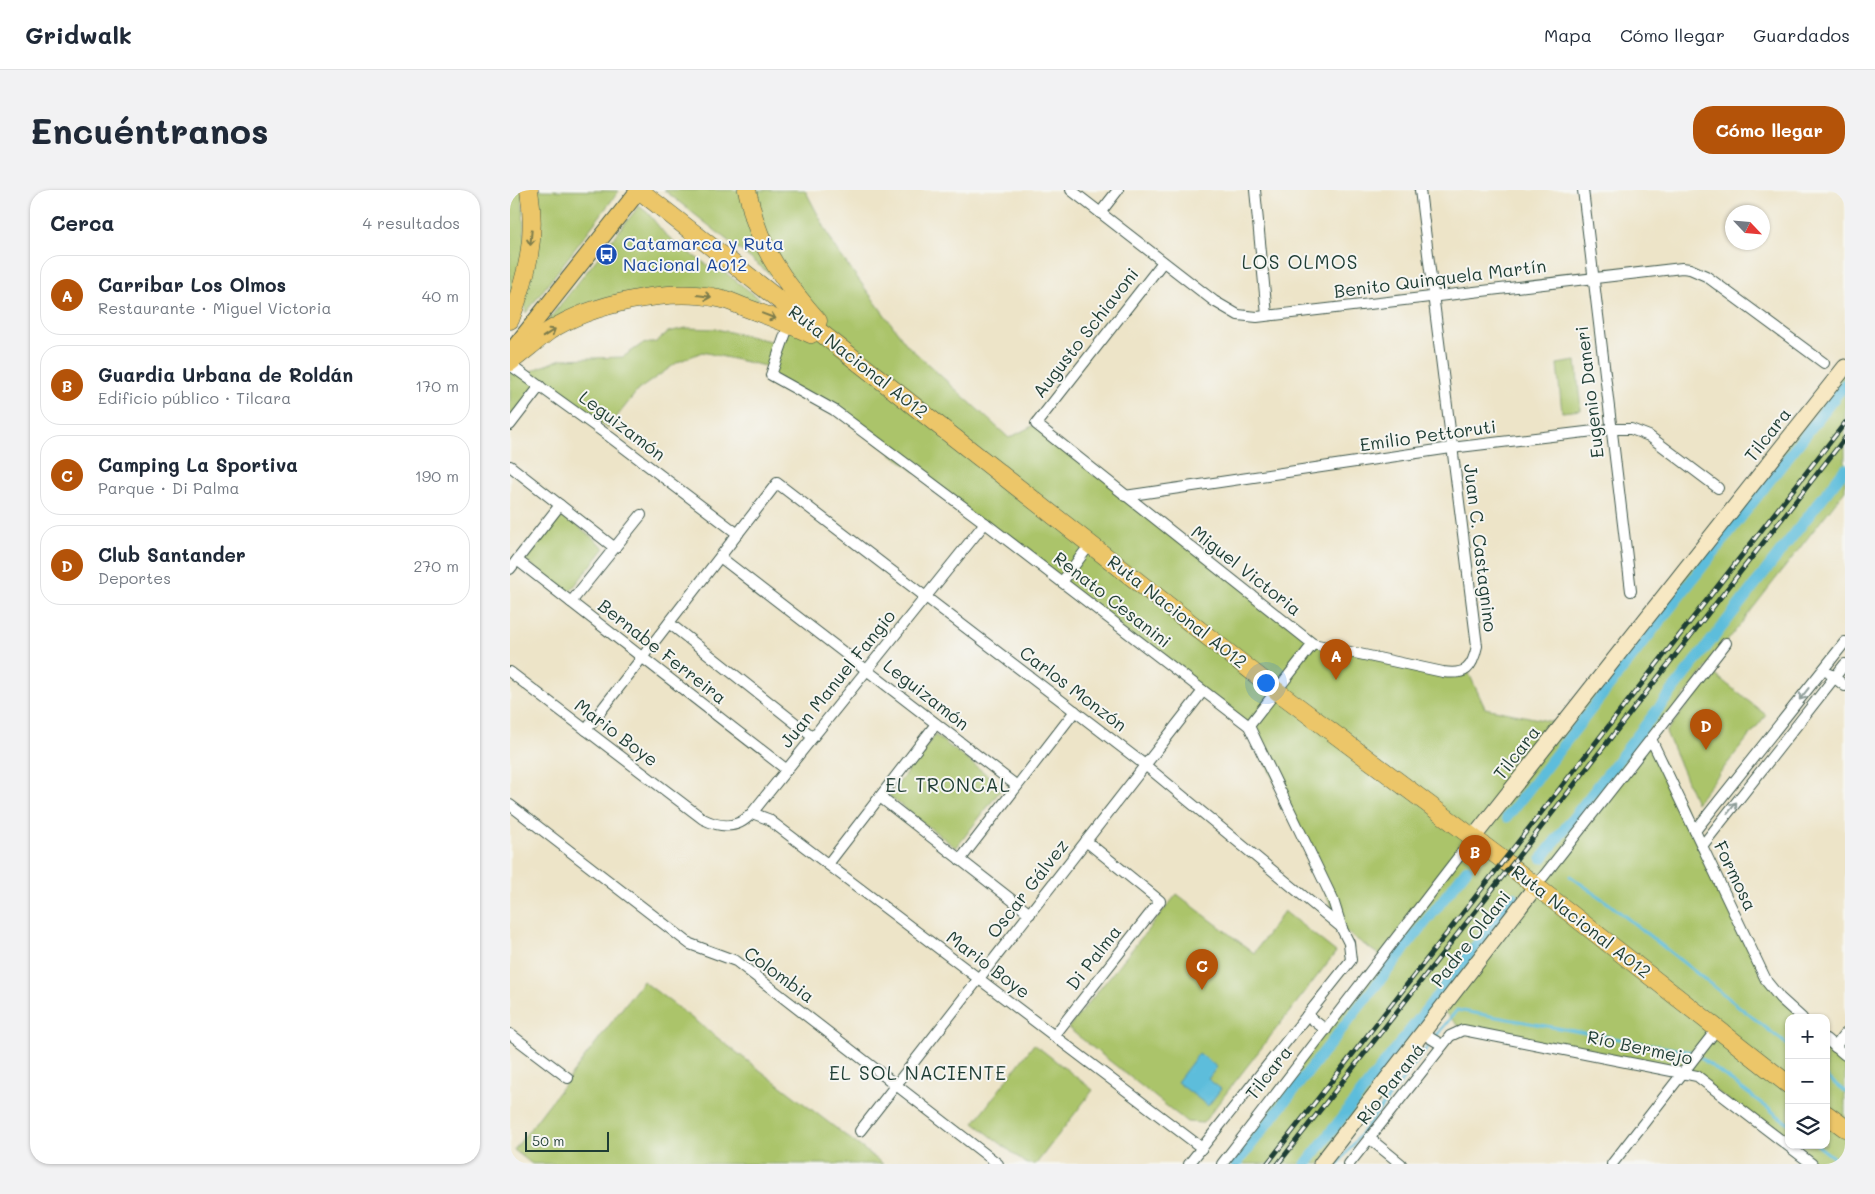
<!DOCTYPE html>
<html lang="es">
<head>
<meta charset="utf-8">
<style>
	:root { --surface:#fff; --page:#f2f2f3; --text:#1f2937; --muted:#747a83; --line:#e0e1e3; --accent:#b45309 }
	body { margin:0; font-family:Mali,sans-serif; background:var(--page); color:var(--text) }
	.controls { position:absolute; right:15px; bottom:15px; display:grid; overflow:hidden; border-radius:10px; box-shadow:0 1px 4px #0004 }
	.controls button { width:45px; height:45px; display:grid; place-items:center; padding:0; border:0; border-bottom:1px solid var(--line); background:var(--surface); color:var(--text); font:25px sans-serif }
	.compass { position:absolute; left:1215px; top:15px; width:45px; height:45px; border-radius:50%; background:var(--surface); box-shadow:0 1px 4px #0004; rotate:116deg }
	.scale { position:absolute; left:15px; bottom:12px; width:84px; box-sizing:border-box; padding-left:5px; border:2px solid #1f3d34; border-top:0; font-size:14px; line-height:18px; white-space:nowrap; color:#1f3d34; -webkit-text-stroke:4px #f6f6f2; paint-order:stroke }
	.you { position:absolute; left:755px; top:492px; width:18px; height:18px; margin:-12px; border:4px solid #fff; border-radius:50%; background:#1a73e8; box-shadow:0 0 0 8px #1a73e833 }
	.badge { display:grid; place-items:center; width:32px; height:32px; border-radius:50%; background:var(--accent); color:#fff; font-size:16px; font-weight:700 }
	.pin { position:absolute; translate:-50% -41px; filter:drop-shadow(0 1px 2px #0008) }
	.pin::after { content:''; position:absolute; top:26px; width:18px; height:15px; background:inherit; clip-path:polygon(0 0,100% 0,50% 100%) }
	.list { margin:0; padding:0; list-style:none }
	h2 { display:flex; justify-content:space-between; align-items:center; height:65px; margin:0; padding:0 20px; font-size:21px }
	h2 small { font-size:16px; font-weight:400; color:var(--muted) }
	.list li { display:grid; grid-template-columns:32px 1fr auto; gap:15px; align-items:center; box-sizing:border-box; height:80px; margin:0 10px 10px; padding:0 10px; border:1px solid var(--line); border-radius:20px }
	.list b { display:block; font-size:19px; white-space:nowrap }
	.list p { margin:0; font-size:16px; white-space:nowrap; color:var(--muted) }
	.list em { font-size:16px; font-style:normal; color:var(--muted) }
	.icon { flex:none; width:28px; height:28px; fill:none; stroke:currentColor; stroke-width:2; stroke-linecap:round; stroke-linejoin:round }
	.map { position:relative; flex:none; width:1335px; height:974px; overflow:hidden; border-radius:20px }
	header { display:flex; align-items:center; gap:30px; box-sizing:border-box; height:70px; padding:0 25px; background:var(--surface); border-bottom:1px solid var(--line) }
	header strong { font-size:24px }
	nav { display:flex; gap:28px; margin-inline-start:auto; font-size:18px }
	.intro { display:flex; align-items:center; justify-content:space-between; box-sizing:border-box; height:120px; padding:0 30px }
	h1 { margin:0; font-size:35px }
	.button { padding:12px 22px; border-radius:20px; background:var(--accent); color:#fff; font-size:18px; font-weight:700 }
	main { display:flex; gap:30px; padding:0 30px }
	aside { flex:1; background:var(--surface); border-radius:20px; box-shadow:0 1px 4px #0004 }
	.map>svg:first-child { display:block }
	.green { fill:#abc46a; stroke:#65804f }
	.water { fill:#5dbddb; stroke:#3e7d88 }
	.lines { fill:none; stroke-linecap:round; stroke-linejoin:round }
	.stream { stroke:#5dbddb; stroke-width:3 }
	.canal { stroke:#5dbddb; stroke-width:11 }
	.minor-casing { stroke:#3e564a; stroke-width:12 }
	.secondary-casing { stroke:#3e564a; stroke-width:17 }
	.primary-casing { stroke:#3e564a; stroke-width:18 }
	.trunk-casing { stroke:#3e564a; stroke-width:19 }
	.minor { stroke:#fff; stroke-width:10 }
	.secondary { stroke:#f7e8c3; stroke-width:15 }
	.primary { stroke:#ecc669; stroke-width:16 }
	.trunk { stroke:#ecc669; stroke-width:18 }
	.rail-casing { stroke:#1f3d34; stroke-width:5 }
	.rail { stroke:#f6f6f2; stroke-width:3; stroke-dasharray:9; stroke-linecap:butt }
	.oneway { stroke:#7b7b4c }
	.oneway2 { stroke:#8f9e9a }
	.labels { text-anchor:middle; stroke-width:4; stroke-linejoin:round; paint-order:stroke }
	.transit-label { font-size:18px; fill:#164399; stroke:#f6f6f2; text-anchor:start }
	.street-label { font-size:18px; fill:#1f3d34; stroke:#f6f6f2 }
	.neighbourhood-label { font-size:19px; letter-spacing:1px; fill:#1f3d34; stroke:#f6f6f2 }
</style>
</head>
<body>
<header>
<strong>Gridwalk</strong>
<nav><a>Mapa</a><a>Cómo llegar</a><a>Guardados</a></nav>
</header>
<div class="intro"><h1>Encuéntranos</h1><a class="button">Cómo llegar</a></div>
<main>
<aside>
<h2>Cerca<small>4 resultados</small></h2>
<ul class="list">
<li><span class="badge">A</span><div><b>Carribar Los Olmos</b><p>Restaurante · Miguel Victoria</p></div><em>40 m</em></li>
<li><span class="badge">B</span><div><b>Guardia Urbana de Roldán</b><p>Edificio público · Tilcara</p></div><em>170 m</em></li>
<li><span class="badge">C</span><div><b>Camping La Sportiva</b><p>Parque · Di Palma</p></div><em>190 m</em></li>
<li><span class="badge">D</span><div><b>Club Santander</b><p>Deportes</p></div><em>270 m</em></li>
</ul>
</aside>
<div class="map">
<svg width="1335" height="974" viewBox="0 0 1335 974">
	<rect width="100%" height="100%" fill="#f6f6f2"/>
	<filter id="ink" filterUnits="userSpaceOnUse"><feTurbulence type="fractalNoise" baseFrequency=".02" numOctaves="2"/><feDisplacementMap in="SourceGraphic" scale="10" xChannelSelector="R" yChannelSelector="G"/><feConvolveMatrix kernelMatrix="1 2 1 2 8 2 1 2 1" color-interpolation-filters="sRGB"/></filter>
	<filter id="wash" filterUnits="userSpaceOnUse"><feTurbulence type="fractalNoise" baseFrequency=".0096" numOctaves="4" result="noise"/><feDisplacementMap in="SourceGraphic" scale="20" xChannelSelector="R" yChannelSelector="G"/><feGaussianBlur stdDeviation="1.12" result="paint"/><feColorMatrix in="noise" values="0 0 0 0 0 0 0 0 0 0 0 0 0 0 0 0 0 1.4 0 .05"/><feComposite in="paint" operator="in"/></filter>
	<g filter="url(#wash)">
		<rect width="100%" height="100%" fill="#ede4c8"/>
		<g class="green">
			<path d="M0,0H12L15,56L0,115Z"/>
			<path d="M23,0L109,1L16,123L14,115Z"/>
			<path d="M154,0H232L265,84H260Z"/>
			<path d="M237,0H295L326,59L397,155L499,248L526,234L803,454L933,482L957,479L975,518L1053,534L1335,177V300L1141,549L1257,792L1292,828H1279V955H1316V849L1335,865V974H1302L1187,886L953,840L931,819L811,974H712L872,767L832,739L739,536L324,220L261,185L283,121Z"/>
			<path d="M129,16L138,23L154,43L173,59L202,78L213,81L250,109L243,112L203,102L35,134Z"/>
			<path d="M176,138L206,139L265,152L259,177L192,162L168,172L128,200L98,238L24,186L21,181L51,169L113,167L132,154L146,152L158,142Z"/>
			<path d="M1066,171L1071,220L1052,222L1047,174Z"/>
			<path d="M0,175L30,196L0,235Z"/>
			<path d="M51,322L95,358L58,404L14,369Z"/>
			<path d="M1203,483L1256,525L1186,613L1156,542Z"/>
			<path d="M425,545L493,597L446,658L379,606Z"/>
			<path d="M667,704L744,763L774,721L826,762L693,933L677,932L558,838Z"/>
			<path d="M133,791L373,974H22L4,960Z"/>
			<path d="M524,854L583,900L526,974H517L464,933Z"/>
		</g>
		<path class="water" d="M689,863L707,877L698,889L711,899L698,916L667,892Z"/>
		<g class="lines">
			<g class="stream">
				<path d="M1060,686L1098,713L1279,856"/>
				<path d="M926,846L947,820L1182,862"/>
				<path d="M1191,868L1279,934"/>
				<path d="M1316,886L1335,902"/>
				<path d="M1307,955L1332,974"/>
				<path d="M828,974L920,854"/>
			</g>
			<g class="canal">
				<path d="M997,627L1335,194"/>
				<path d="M1032,668L1335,279"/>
				<path d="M726,974L957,679"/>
				<path d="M796,974L1004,707"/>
			</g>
		</g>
	</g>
	<g filter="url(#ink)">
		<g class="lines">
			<defs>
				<g id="minor">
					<path d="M561,0L704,111L728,125L747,127L1172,78L1180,79L1196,86L1314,173"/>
					<path d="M745,0L757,125"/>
					<path d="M1073,0L1121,401"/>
					<path d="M590,23L608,0"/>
					<path d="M653,72L526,234L803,454L933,482C956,485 962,479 967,456L910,0"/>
					<path d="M280,131L261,185L324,220L475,333L739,536L823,710L832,739L839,753L841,770L679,974"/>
					<path d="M0,175L100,247L228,344"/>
					<path d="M0,235L30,196"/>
					<path d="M0,276L105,358"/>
					<path d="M615,306L941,258L1101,239H1121L1139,246L1208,298"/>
					<path d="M210,367L507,596"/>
					<path d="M7,370L277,580"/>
					<path d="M0,379L50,315"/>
					<path d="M552,392L581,353"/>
					<path d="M61,412L131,325"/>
					<path d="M159,433L303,547"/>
					<path d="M0,482L193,629C211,638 228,639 242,623L475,333"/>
					<path d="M1320,484L1335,496"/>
					<path d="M739,536L803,454"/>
					<path d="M76,540L267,293L635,575L832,738"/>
					<path d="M1141,549L1257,792L1270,808L1292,828"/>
					<path d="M370,607L520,724"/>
					<path d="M0,615L180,754L226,771L488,974"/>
					<path d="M242,623L258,629L692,958"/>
					<path d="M1185,641L1335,452"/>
					<path d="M1192,656L1335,474"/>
					<path d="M450,670L565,521"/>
					<path d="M318,674L426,534"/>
					<path d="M1026,696L1216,453"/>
					<path d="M797,825L816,840"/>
					<path d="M912,843L932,855"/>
					<path d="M0,844L58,888"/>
					<path d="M544,846L650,711L576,651"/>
					<path d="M1316,849L1335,865"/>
					<path d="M1325,857L1335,844"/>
					<path d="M350,941L693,501"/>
					<path d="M859,948L891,974"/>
					<path d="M712,974L963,648"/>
					<path d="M839,974L940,846L953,840L1187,886L1302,974"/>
					<path d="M1102,974L1207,839"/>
				</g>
				<g id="secondary">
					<path d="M963,648L1335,177"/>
					<path d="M811,974L1026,696"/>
				</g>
				<path id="primary" d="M0,163L129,0"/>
				<g id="trunk">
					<path d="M129,0L767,501L997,673"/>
					<path d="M237,0C240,11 242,23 246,34C258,71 283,102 308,131"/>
					<path d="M0,130C17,86 27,48 19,0"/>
					<path d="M0,172C13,162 26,151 39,141C81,114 159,97 208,108C217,109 225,114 234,117C256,125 279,134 301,144"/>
					<path d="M1000,676L1279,895"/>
					<path d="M1316,924L1335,938"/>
				</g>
			</defs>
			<use href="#minor" class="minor-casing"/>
			<use href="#secondary" class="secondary-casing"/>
			<use href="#primary" class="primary-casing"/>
			<use href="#trunk" class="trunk-casing"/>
			<use href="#minor" class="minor"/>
			<use href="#secondary" class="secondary"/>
			<use href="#primary" class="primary"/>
			<use href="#trunk" class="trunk"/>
			<defs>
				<g id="rail">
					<path d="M757,974L1335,233"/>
					<path d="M768,974L1335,248"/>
				</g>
			</defs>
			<use href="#rail" class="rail-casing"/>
			<use href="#rail" class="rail"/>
		</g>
		<defs><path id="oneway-shaft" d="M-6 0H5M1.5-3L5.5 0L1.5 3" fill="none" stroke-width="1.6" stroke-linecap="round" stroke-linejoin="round" transform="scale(1.25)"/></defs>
		<g class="oneway">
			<use href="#oneway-shaft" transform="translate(21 48) rotate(95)"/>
			<use href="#oneway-shaft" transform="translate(194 106) rotate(7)"/>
			<use href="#oneway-shaft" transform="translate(259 126) rotate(21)"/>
			<use href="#oneway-shaft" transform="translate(39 143) rotate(-33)"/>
		</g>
		<g class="oneway2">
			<use href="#oneway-shaft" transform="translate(1294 504) rotate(128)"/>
			<use href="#oneway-shaft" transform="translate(1222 618) rotate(-52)"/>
		</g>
	</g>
	<defs>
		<symbol id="bus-disc" viewBox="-11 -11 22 22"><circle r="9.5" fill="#1a4fb4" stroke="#f6f6f2"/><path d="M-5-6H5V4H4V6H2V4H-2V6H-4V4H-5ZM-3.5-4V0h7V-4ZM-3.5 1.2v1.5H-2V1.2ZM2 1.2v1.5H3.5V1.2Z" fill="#fff"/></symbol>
	</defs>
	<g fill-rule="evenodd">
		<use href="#bus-disc" x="84" y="52" width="25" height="25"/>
	</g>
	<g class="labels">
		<g class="transit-label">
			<text x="113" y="60">Catamarca y Ruta<tspan x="113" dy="21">Nacional A012</tspan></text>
		</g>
		<g class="street-label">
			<text transform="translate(930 89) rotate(-7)" y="6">Benito Quinquela Martín</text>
			<text transform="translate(576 143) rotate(-52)" y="6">Augusto Schiavoni</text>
			<text transform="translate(348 172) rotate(38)" y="6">Ruta Nacional A012</text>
			<text transform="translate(1080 202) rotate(-97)" y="6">Eugenio Daneri</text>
			<text transform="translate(112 236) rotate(37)" y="6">Leguizamón</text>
			<text transform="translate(1258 245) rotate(-52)" y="6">Tilcara</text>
			<text transform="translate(918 246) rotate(-8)" y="6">Emilio Pettoruti</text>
			<text transform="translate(970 358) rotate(83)" y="6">Juan C. Castagnino</text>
			<text transform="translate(736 381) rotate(38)" y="6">Miguel Victoria</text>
			<text transform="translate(602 410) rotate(38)" y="6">Renato Cesanini</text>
			<text transform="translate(667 422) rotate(38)" y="6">Ruta Nacional A012</text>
			<text transform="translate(152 462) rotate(38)" y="6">Bernabe Ferreira</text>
			<text transform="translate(328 489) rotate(-51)" y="6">Juan Manuel Fangio</text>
			<text transform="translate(563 499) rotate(37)" y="6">Carlos Monzón</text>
			<text transform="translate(416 505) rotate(38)" y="6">Leguizamón</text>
			<text transform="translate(106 543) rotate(37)" y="6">Mario Boye</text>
			<text transform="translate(1007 563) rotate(-52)" y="6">Tilcara</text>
			<text transform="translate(1225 686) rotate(64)" y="6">Formosa</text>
			<text transform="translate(518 699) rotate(-52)" y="6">Oscar Gálvez</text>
			<text transform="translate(1071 732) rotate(38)" y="6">Ruta Nacional A012</text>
			<text transform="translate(961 749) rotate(-52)" y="6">Padre Oldani</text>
			<text transform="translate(584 768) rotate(-52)" y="6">Di Palma</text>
			<text transform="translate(478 775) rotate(37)" y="6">Mario Boye</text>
			<text transform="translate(269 785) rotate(36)" y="6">Colombia</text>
			<text transform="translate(1130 858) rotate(12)" y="6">Río Bermejo</text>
			<text transform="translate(759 883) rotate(-52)" y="6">Tilcara</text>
			<text transform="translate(881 894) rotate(-52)" y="6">Río Paraná</text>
		</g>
		<g class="neighbourhood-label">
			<text x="790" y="79">LOS OLMOS</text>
			<text x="438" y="602">EL TRONCAL</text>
			<text x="408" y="890">EL SOL NACIENTE</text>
		</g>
	</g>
</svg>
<div class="controls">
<button>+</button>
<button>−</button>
<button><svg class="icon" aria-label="layers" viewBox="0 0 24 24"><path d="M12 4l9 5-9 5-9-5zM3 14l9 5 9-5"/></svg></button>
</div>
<svg class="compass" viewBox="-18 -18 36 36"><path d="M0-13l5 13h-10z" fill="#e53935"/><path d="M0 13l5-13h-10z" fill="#747a83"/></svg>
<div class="scale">50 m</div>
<div class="you"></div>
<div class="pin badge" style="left:826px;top:490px">A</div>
<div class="pin badge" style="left:965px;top:686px">B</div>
<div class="pin badge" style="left:692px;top:800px">C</div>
<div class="pin badge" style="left:1196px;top:560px">D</div>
</div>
</main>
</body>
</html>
